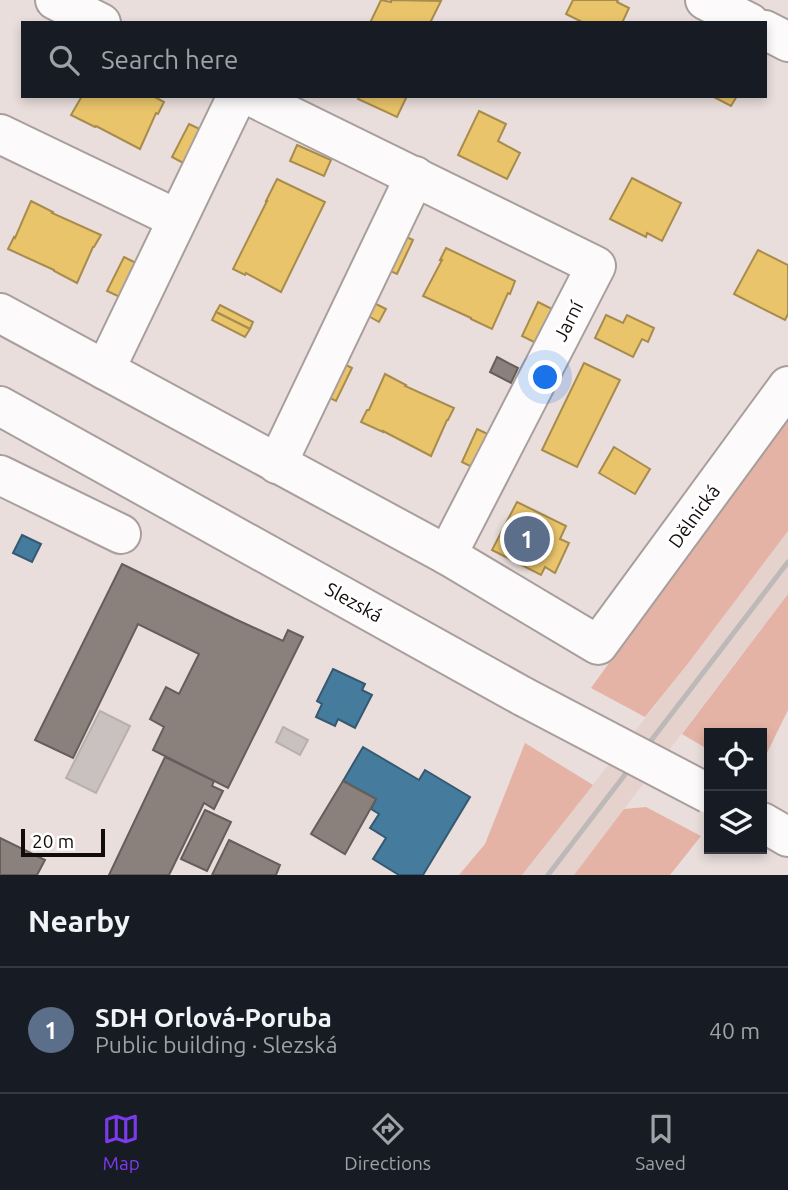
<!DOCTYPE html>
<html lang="en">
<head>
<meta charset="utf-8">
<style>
	:root { --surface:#171b24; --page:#242831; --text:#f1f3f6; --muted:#9ea1a6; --line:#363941; --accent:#7c3aed }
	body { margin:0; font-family:Ubuntu,sans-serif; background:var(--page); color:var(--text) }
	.controls { position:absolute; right:21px; bottom:21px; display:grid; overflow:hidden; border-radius:0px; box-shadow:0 4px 10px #0003 }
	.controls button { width:63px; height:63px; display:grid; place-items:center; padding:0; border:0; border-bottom:2px solid var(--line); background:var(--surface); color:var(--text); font:35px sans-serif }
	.scale { position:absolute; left:21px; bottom:18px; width:84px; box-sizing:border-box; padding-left:7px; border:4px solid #110b09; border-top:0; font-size:19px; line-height:24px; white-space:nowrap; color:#110b09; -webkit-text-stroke:5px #fff; paint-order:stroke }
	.you { position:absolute; left:546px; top:378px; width:24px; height:24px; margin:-18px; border:5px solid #fff; border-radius:50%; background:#1a73e8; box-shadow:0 0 0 10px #1a73e833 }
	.badge { display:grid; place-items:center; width:46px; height:46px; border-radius:50%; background:var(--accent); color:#fff; font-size:23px; font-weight:700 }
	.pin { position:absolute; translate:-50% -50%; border:4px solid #fff; box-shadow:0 2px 7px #0006 }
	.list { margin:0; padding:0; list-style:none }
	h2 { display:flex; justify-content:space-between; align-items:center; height:91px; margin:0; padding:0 28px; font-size:30px }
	h2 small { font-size:23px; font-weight:400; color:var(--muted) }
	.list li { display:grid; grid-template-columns:46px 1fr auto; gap:21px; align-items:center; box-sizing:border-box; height:126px; padding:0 28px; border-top:2px solid var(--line) }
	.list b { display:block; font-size:26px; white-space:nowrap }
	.list p { margin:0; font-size:23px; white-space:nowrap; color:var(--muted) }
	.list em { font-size:23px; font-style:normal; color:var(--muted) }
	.icon { flex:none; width:38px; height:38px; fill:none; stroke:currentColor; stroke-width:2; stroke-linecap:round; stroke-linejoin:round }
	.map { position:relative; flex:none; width:788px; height:875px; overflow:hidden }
	.search { position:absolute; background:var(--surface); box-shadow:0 4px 10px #0003; left:21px; right:21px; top:21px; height:77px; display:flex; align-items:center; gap:18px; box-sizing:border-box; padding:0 24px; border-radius:0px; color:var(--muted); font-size:26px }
	.sheet { height:217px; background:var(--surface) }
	nav { display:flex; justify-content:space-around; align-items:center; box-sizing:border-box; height:98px; border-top:2px solid var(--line); background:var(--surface); font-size:19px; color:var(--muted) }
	nav a { display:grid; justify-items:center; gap:4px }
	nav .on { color:var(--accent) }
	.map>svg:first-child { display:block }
	.built { fill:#e6d2cd }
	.forest { fill:#e4b3a6 }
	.homes { fill:#e9c46a; stroke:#a88c4d; stroke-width:2 }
	.public { fill:#457b9d; stroke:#355971; stroke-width:2 }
	.industry { fill:#8a817c; stroke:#665e5a; stroke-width:2 }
	.building { fill:#c9c1bf; stroke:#b9b0ae; stroke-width:2 }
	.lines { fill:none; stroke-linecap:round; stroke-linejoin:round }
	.minor-casing { stroke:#a89f9d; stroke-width:42 }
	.minor { stroke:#fcfafa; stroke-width:38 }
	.rail { stroke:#bcb9b8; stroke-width:5 }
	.minor-bridge-casing { stroke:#a89f9d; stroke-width:42; stroke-linecap:butt }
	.minor-bridge { stroke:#fcfafa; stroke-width:38 }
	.labels { text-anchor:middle; stroke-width:7; stroke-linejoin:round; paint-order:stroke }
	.street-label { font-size:19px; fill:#110b09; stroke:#fff }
</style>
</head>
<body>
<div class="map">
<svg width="788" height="875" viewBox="0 0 788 875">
	<rect width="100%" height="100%" fill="#e9dedc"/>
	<path class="built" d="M788,531V594L574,875H522L686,666Z"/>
	<g class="forest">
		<path d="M788,415V531L686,666L645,717L591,688Z"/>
		<path d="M788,594V710L762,763V733H709V750L682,734Z"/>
		<path d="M525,743L593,785L522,875H459L485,844Z"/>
		<path d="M646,807L701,836L670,875H574L624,809Z"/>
	</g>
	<g class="homes">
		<path d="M381,0L391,2V0L441,1L430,23H370Z"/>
		<path d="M573,0H618L617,2L629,8L622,23H584L566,14Z"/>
		<path d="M82,96H153L164,102L158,114L156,113L140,149L96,126L95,127L71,115Z"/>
		<path d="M359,96H407L397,117L358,99Z"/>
		<path d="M712,96H737L731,106Z"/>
		<path d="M479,111L506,124L498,141L520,153L507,179L458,155Z"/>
		<path d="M189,124L204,131L187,165L172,157Z"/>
		<path d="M297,145L331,160L324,176L290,161Z"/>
		<path d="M632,178L681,203L662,241L647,233L646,237L610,219Z"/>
		<path d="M277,179L325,202L281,292L246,273L245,275L233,269L267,201H266Z"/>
		<path d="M31,201L53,212L52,213L101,235L94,247H93L77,283L54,271V270L8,249L14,237L15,238Z"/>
		<path d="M398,233L413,240L397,274L381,267Z"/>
		<path d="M446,248L515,281L510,294L508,293L492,329L471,319V318L423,296L442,260H440Z"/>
		<path d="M758,250L788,265V314L785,320L734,294Z"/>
		<path d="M124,257L138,264L122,298L107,291Z"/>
		<path d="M370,301L386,309L379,322L363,313Z"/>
		<path d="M538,302L554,310L538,344L522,336Z"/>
		<path d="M220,305L253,322L250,329L216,312Z"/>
		<path d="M216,312L250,329L245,337L212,320Z"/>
		<path d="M606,315L623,323L627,315L654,328L648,342L642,339L633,357L595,338Z"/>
		<path d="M336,360L352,368L336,401L320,393Z"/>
		<path d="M584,363L620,380L577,467L542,450Z"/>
		<path d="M385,374L406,385L405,386L454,408L448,420H447L431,456L383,431V432L361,422L367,410H369Z"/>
		<path d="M477,429L492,436L476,469L462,462Z"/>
		<path d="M614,447L650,469L635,494L599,473Z"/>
		<path d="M517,502L566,526L560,539L569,543L555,573L545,567L541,575L492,550Z"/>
	</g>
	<g class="public">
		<path d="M22,535L41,544L32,562L13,553Z"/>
		<path d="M333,669L365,684L362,690L372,695L355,728L338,719L335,726L316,717L322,704L317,701Z"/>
		<path d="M363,747L419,780L425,770L470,797L423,875H399L373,859L386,838L370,828L379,814L371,809L376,799L343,781Z"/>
	</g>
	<g class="industry">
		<path d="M497,357L518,368L511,383L490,372Z"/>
		<path d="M122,564L235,619L283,641L288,630L303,637L228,788L153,750L164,727L150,719L166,687L179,694L199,654L138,624L73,758L35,740Z"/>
		<path d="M165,757L214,781L212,786L223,791L214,809L204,803L169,875H109Z"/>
		<path d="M343,781L376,799L345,854L311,834Z"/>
		<path d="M205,810L231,822L207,871L181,859Z"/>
		<path d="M0,838L45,860L37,875H0Z"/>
		<path d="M229,840L280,865L276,875H212Z"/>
	</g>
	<g class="building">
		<path d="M100,711L130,726L96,793L66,778Z"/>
		<path d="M283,727L308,740L300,755L276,742Z"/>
	</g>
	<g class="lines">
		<defs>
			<g id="minor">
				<path d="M55,0L101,23"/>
				<path d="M705,0L750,23"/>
				<path d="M765,30L788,42"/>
				<path d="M250,96L596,266L447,555"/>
				<path d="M0,134L177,219"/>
				<path d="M0,313L447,555L598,645L788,386"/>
				<path d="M105,370L237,96"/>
				<path d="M0,406L524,697"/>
				<path d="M277,464L415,176"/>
				<path d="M0,475L121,534"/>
				<path d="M762,822L788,837"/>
			</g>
		</defs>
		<use href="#minor" class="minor-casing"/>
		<use href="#minor" class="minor"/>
		<path class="rail" d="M548,875L788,562"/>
		<defs>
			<path id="minor-bridge" d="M524,697L709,794"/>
		</defs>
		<use href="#minor-bridge" class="minor-bridge-casing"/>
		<use href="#minor-bridge" class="minor-bridge"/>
	</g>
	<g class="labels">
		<g class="street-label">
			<text transform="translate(568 321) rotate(-63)" y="7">Jarní</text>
			<text transform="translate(694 516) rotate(-54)" y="7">Dělnická</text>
			<text transform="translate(354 602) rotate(29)" y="7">Slezská</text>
		</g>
	</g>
</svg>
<div class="controls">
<button><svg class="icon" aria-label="locate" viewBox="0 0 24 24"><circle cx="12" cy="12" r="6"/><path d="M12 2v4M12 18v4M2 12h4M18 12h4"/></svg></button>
<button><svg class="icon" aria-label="layers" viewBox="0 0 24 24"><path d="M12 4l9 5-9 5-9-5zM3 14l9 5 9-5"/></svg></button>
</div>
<div class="scale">20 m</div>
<div class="you"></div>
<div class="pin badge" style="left:527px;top:539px;background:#5c6f8a">1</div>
<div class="search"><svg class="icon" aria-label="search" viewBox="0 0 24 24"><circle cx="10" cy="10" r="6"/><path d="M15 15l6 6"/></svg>Search here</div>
</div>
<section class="sheet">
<h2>Nearby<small></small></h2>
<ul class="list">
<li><span class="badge" style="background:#5c6f8a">1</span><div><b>SDH Orlová-Poruba</b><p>Public building · Slezská</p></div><em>40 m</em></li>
</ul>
</section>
<nav>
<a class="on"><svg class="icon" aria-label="map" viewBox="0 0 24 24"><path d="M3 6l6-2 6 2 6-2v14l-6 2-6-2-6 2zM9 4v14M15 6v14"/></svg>Map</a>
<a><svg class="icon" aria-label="directions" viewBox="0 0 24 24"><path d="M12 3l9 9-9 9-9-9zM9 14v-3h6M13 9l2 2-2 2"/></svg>Directions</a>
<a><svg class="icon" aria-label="saved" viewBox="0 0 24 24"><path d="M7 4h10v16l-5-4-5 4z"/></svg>Saved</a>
</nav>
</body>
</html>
